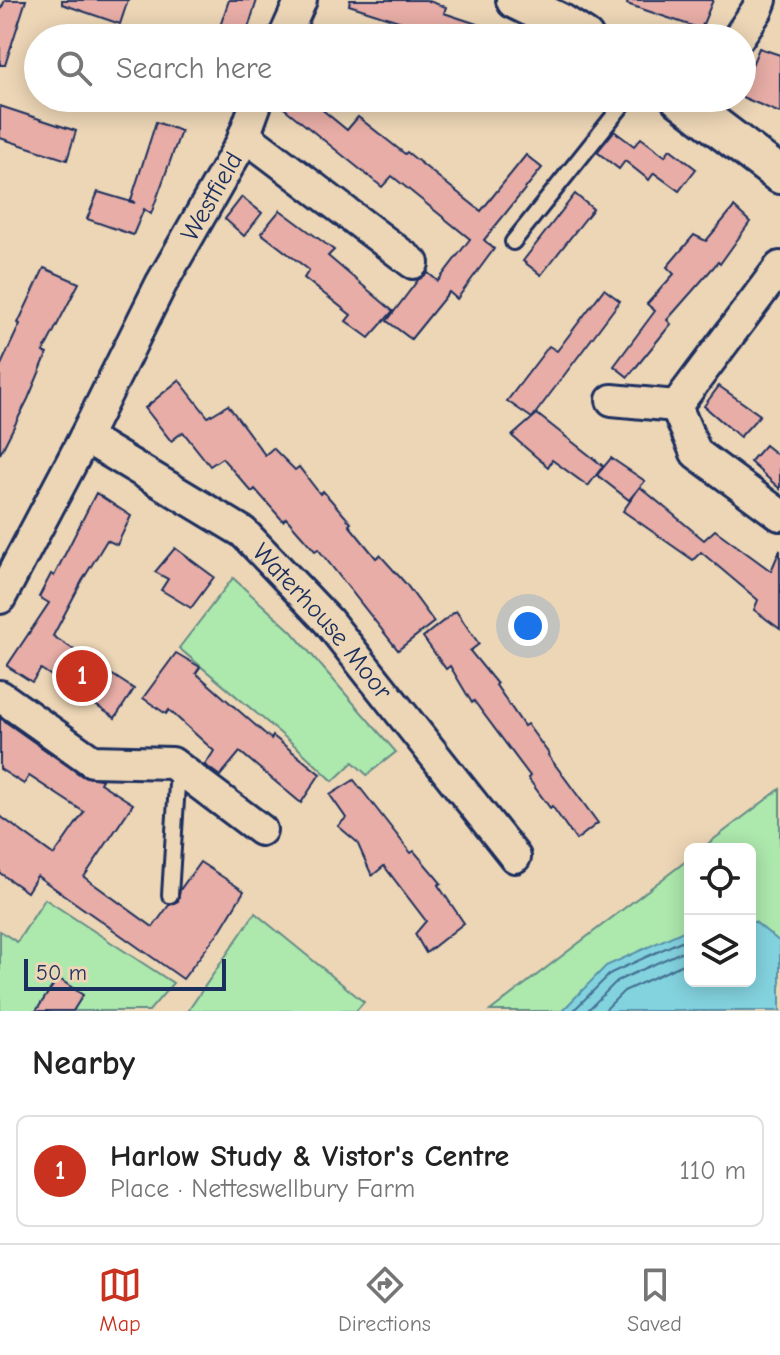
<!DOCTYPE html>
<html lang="en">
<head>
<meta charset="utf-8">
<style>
	:root { --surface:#fff; --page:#f2f2f2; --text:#222; --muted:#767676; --line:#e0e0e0; --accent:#c8321e }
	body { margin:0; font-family:"Comic Neue",sans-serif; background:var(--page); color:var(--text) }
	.controls { position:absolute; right:24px; bottom:24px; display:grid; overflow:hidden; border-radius:12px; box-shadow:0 4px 20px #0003 }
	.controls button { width:72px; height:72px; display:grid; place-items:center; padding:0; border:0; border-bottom:2px solid var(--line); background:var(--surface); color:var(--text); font:40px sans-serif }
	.scale { position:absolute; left:24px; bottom:20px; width:202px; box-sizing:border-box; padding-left:8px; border:4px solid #1b2f5e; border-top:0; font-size:22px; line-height:28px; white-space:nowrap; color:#1b2f5e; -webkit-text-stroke:6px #edd6b6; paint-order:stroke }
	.you { position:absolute; left:528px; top:626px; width:28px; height:28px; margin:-20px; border:6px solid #fff; border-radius:50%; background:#1a73e8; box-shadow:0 0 0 12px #1a73e833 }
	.badge { display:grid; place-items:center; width:52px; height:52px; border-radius:50%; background:var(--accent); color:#fff; font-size:26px; font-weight:700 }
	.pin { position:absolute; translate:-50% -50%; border:4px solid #fff; box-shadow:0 2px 8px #0006 }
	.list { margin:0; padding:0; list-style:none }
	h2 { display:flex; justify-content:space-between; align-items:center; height:104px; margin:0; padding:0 32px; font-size:34px }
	h2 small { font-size:26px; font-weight:400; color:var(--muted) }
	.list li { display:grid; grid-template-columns:52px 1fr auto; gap:24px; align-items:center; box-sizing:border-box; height:112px; margin:0 16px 16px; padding:0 16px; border:2px solid var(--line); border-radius:12px }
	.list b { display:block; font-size:30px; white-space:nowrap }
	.list p { margin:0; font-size:26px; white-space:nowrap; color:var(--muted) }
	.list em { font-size:26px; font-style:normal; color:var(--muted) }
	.icon { flex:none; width:44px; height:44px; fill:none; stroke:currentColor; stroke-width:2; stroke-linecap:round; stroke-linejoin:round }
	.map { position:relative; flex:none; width:780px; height:1011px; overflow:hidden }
	.search { position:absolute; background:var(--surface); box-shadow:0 4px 20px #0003; left:24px; right:24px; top:24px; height:88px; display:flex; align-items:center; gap:20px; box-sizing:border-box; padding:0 28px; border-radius:44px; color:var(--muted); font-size:30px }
	.sheet { height:232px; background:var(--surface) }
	nav { display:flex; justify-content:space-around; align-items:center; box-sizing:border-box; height:112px; border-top:2px solid var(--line); background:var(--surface); font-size:22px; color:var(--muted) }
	nav a { display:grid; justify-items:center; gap:4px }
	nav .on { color:var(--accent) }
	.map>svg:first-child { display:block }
	.green { fill:#ade8ad; stroke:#648c86; stroke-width:2 }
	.water { fill:#83d3df; stroke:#5991ab; stroke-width:2 }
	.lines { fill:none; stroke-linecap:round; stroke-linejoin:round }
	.shore { stroke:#457192; stroke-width:2 }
	.building { fill:#e7ada6; stroke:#1b2f5e; stroke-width:2 }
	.service-casing { stroke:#1b2f5e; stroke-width:20 }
	.minor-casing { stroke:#1b2f5e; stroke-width:36 }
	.tertiary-casing { stroke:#1b2f5e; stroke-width:42 }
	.service { stroke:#edd6b6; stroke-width:14 }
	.minor { stroke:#edd6b6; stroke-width:30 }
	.tertiary { stroke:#edd6b6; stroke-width:36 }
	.labels { text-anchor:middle; stroke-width:6; stroke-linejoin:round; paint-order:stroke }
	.street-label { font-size:26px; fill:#1b2f5e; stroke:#edd6b6 }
</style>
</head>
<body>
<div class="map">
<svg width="780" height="1011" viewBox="0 0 780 1011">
	<rect width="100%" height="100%" fill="#edd6b6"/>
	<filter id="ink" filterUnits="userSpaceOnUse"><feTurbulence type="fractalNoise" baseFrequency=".0125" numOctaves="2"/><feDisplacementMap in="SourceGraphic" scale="16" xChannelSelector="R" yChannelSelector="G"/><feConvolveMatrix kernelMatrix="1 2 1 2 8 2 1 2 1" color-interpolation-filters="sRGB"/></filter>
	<g filter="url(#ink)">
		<g class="green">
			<path d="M233,578L291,631L396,752L367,775L353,762L333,781L299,749L179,648Z"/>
			<path d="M780,789V1011H490L690,858V981H750V849H701Z"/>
			<path d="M45,899L173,983L149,1011H0V931L17,942Z"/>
			<path d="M255,913L364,1002L356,1011H188Z"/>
		</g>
		<path class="water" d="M750,922H755L780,942V1011H562L606,966L690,928V981H750Z"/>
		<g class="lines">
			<g class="shore">
				<path d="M573,1011L611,973L690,937"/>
				<path d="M587,1011L617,981L690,948"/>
				<path d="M604,1011L624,991L690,961"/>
			</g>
		</g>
		<g class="building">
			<path d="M5,0H26L5,65H0V11Z"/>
			<path d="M62,0H128L120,24L62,4Z"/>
			<path d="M229,0H257L245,38H216Z"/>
			<path d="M350,0H426L446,7L444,13L507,34V38H430L433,32L349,5Z"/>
			<path d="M628,0H713L701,29L627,4Z"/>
			<path d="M759,48L780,55V113L742,97V89Z"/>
			<path d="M276,98H308L347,130L358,117L405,154L407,152L481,211L526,155L542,168L484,240L494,249L457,299L449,292L411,339L387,321L418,280L428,273L438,281L470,239L392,176L382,187L275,101Z"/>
			<path d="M0,106L76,131L67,160L0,138Z"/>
			<path d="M156,122L181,131L151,214L144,209L133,235L87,219L98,192L135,203L131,200Z"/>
			<path d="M614,131L634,146L641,138L665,156L670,149L696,169L679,191L654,173L649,180L625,161L619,169L597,152Z"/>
			<path d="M575,194L593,209L541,275L523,261Z"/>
			<path d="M242,197L262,213L244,236L225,219Z"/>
			<path d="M734,207L750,222L720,264L718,262L667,320L671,324L628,377L614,366L655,311L647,304L674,274L667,267L694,235L706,241Z"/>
			<path d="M280,210L334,250L328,256L393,311L369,338L346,321L351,315L304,278L309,270L261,233Z"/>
			<path d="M44,268L79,283L43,352L47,354L28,399L0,454V367L20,324L18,323Z"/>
			<path d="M604,289L620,301L532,418L507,401L549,346L557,351Z"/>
			<path d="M179,380L208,417L228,405L265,455L273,448L295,470L299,467L320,494L323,491L351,523L349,525L376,558L380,555L406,584L434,622L398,650L318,549L315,551L286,518L283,521L255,489L252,492L222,458L210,466L183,432L171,441L145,408Z"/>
			<path d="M719,386L760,415L740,437L704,406Z"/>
			<path d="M537,414L603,466L588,486L552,460L548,467L512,436Z"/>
			<path d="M765,445L780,457V489L750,462Z"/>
			<path d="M611,458L645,481L629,500L597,475Z"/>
			<path d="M640,487L704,540L715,530L771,571L780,550V629L754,610L758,600L701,552L693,560L623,511Z"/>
			<path d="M96,493L131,516L117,545L107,540L82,581L53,636L134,689L115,718L41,669L32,682L7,666L49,603L39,597L51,574L54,576Z"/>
			<path d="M175,548L214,577L191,608L161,590L168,579L155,572Z"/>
			<path d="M456,611L479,644L470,651L497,684L496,685L524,726L527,724L549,754L548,755L598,823L576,840L552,806L550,808L528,778L530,776L474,701L472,703L450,666L446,669L423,637Z"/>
			<path d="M176,653L200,667L196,673L271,739L273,736L320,774L301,803L240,752L220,776L205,765L214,751L169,710L166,714L143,698Z"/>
			<path d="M0,718L82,776L100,779L102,780L100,783L133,804L84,877L153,927L169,905L178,901L180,890L200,862L244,891L221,929L183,979L37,876L27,892L0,873V816L54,855L84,812L29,776L24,784L0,769Z"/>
			<path d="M354,780L411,853L414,851L441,883L438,885L464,923L426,953L415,934L426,921L384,866L372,876L357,842L338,826L346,818L330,795Z"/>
			<path d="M58,978L83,995L73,1011H36Z"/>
		</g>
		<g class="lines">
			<defs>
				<g id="service">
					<path d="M513,242L628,98"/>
					<path d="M170,895L178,768"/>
				</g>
				<g id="minor">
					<path d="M284,38L301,0"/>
					<path d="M738,38L757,10L761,0"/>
					<path d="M244,135L413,263"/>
					<path d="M780,267L676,406L696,453L780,515"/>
					<path d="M612,400L676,406"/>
					<path id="s1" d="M85,437L243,532L328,621L515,857"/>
					<path id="s2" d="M0,598L85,437L161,284L242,142L258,98"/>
					<path d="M0,696L92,761L172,763L261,830"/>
				</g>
				<g id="tertiary">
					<path d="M515,0L560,22L585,38"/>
					<path d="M679,98L780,175"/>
				</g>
			</defs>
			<use href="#service" class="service-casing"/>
			<use href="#minor" class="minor-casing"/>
			<use href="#tertiary" class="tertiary-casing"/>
			<use href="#service" class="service"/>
			<use href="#minor" class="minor"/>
			<use href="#tertiary" class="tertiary"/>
		</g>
	</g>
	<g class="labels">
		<g class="street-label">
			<text dy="9" stroke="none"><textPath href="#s2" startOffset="454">Westfield</textPath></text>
			<text dy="9" stroke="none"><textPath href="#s1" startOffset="304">Waterhouse Moor</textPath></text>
		</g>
	</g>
</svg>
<div class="controls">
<button><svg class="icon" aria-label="locate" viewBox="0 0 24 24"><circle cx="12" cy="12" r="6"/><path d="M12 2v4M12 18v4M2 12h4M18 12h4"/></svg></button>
<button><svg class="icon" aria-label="layers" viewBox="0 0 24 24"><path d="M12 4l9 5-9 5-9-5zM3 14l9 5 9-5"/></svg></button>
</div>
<div class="scale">50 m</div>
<div class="you"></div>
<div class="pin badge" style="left:82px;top:676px">1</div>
<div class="search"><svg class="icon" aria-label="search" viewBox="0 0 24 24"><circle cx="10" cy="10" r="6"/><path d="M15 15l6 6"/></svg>Search here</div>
</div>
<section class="sheet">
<h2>Nearby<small></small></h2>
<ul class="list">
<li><span class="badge">1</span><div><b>Harlow Study &amp; Vistor's Centre</b><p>Place · Netteswellbury Farm</p></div><em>110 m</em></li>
</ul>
</section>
<nav>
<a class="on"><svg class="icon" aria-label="map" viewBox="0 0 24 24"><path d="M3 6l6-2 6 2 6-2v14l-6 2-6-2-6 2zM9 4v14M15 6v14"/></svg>Map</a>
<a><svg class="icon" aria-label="directions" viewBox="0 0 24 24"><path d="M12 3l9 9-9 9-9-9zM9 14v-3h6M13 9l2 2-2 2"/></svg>Directions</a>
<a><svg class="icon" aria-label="saved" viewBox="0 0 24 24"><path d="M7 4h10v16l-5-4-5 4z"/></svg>Saved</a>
</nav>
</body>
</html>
